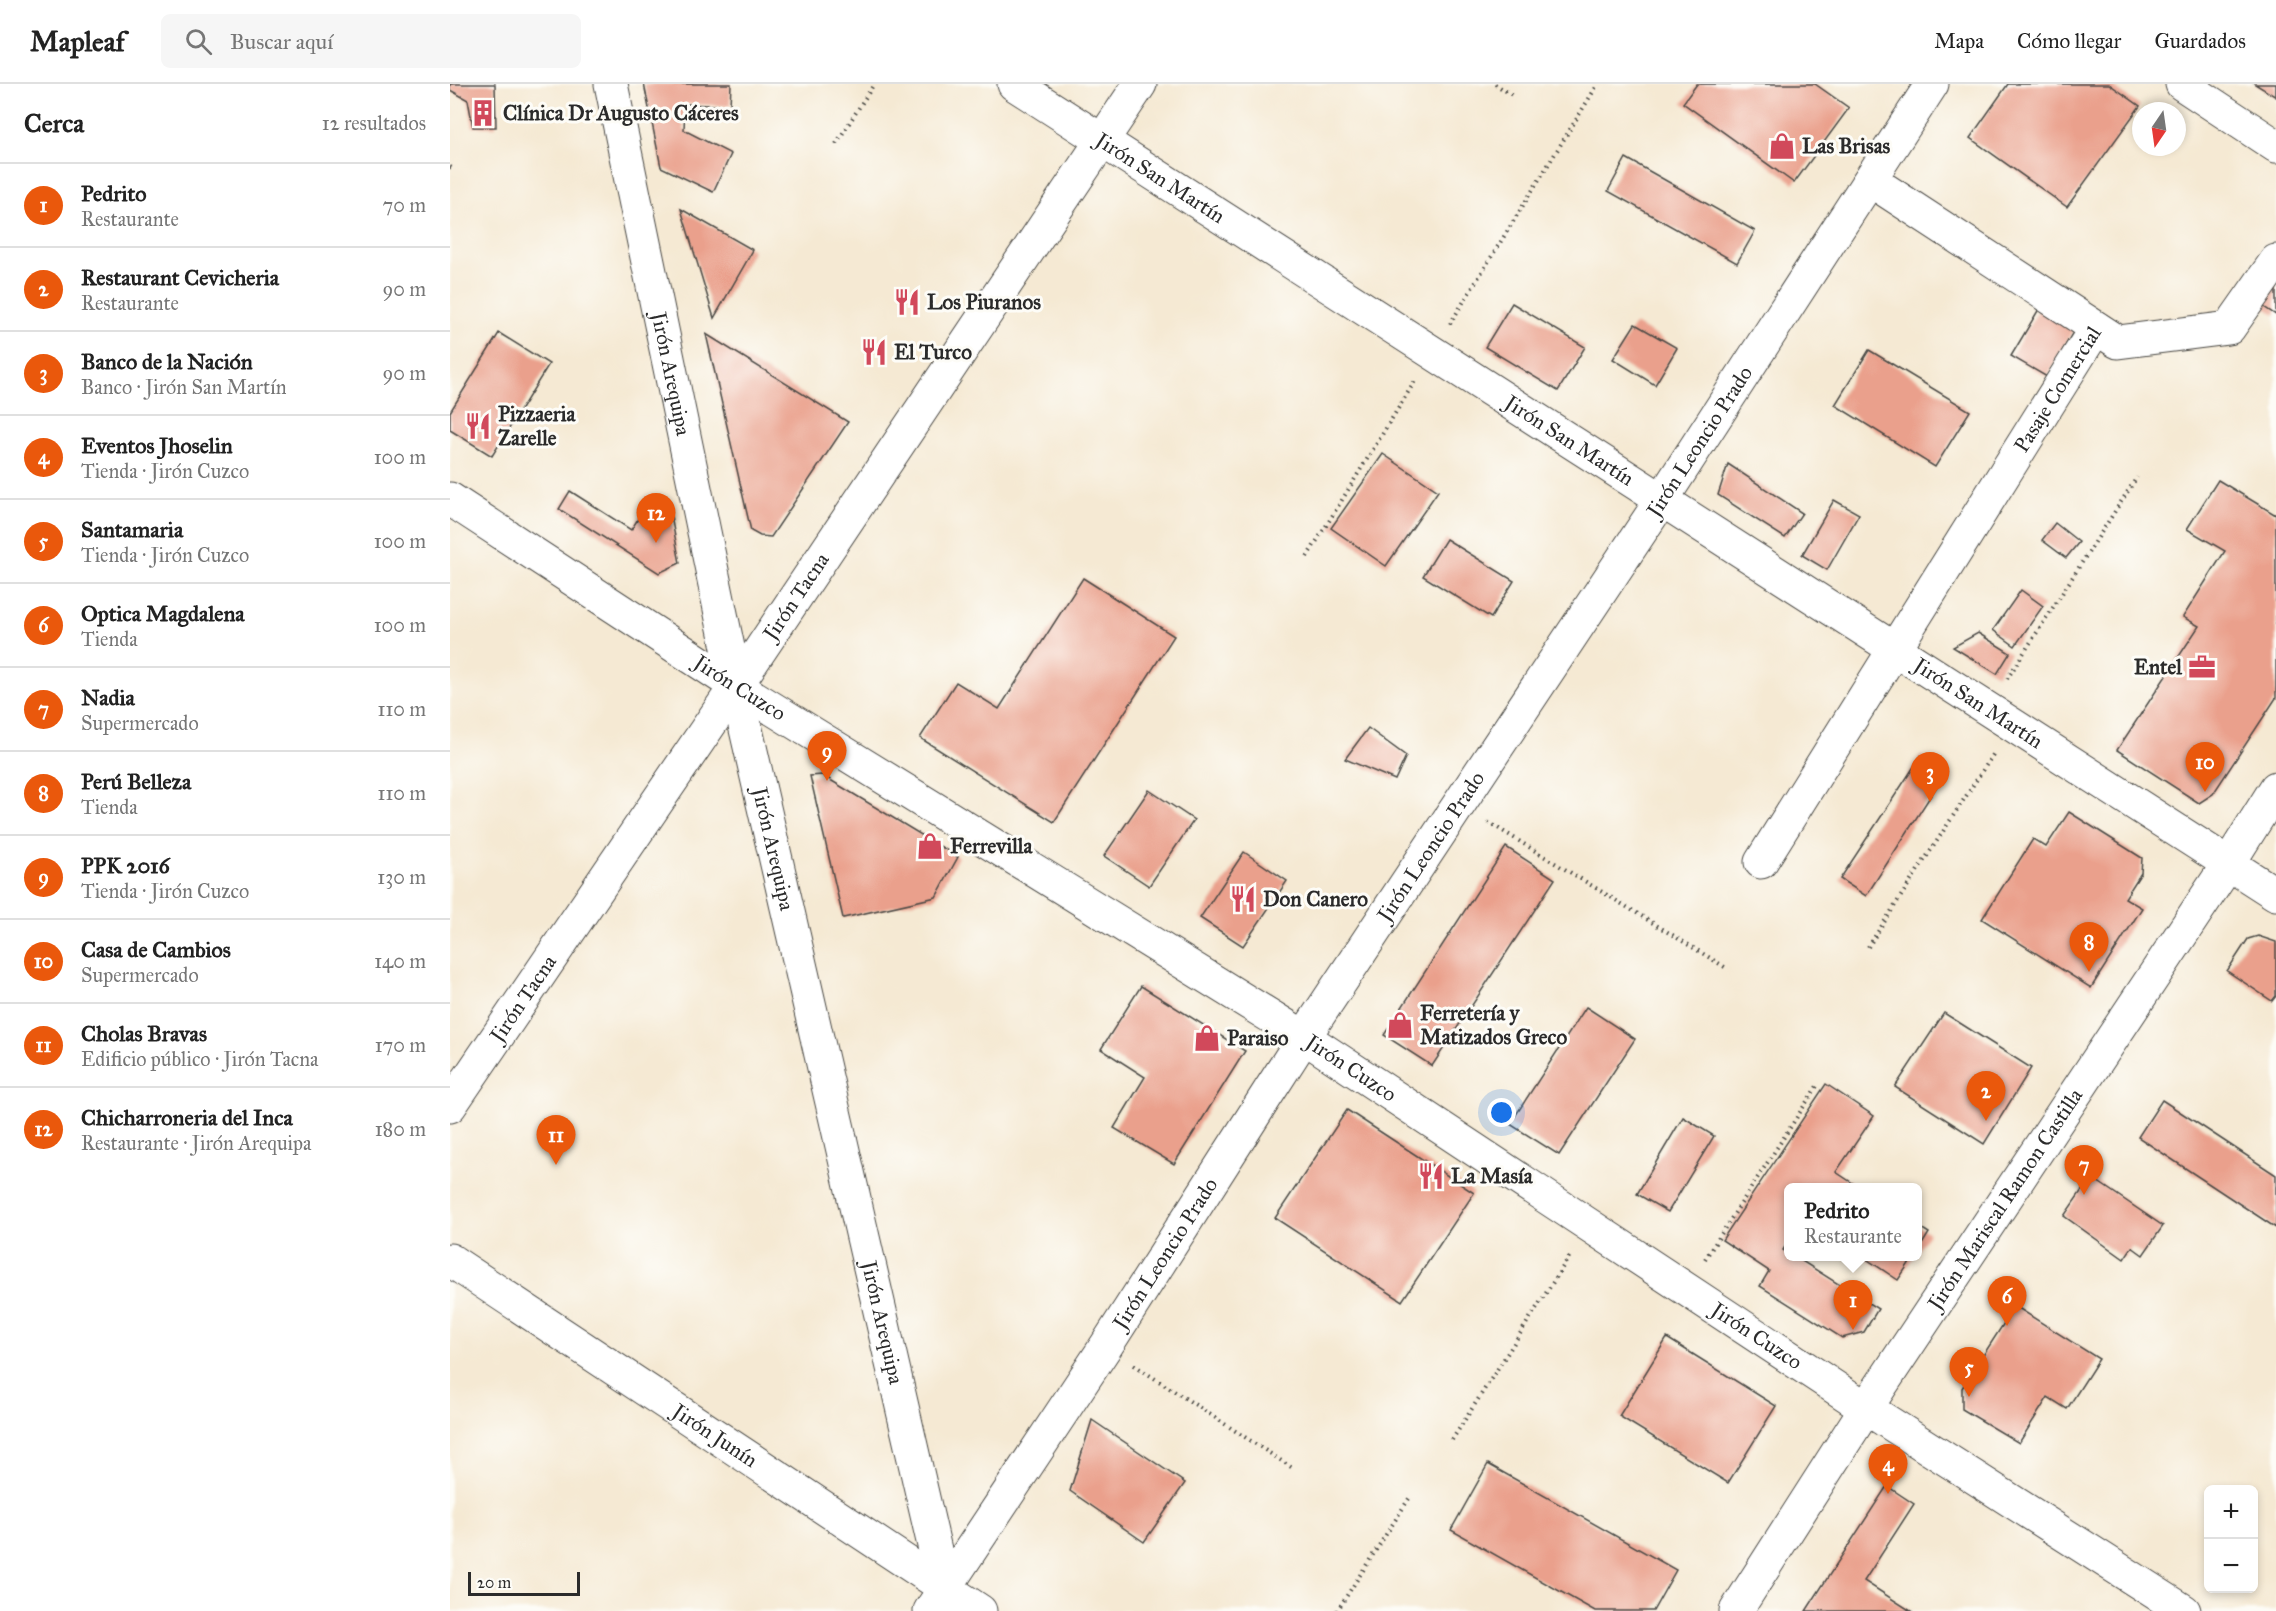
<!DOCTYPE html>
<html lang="es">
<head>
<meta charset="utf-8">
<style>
	:root { --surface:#fff; --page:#f6f6f6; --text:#222; --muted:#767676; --line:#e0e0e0; --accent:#ea580c }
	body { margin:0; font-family:"IM FELL Great Primer",serif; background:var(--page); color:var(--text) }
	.controls { position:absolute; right:18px; bottom:18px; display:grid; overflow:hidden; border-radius:9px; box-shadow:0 3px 9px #0003 }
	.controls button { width:54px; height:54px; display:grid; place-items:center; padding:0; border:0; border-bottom:2px solid var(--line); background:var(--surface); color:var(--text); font:30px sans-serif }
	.compass { position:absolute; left:1682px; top:18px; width:54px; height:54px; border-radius:50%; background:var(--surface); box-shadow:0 3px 9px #0003; rotate:193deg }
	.scale { position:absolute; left:18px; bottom:15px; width:112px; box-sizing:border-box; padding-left:6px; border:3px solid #2b2b2b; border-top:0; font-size:16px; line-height:21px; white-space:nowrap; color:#2b2b2b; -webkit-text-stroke:4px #fdfcf7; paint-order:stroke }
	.you { position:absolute; left:1052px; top:1029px; width:21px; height:21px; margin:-15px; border:4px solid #fff; border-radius:50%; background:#1a73e8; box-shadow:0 0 0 9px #1a73e833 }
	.badge { display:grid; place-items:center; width:39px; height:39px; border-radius:50%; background:var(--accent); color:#fff; font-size:20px; font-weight:700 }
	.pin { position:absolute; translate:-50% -50px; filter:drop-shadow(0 2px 3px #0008) }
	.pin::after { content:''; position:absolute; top:32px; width:21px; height:18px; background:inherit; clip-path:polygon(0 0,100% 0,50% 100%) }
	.popup { position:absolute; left:1334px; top:1099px; width:138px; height:78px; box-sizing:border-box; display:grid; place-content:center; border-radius:9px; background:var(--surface); filter:drop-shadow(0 2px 4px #0005); font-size:20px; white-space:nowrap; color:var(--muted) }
	.popup b { font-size:22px; color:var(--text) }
	.popup::after { content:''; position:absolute; left:50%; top:100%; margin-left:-12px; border:12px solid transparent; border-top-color:var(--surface) }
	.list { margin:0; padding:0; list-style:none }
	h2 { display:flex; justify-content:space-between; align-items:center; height:78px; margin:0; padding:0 24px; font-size:26px }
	h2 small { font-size:20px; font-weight:400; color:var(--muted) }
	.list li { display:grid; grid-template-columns:39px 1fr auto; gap:18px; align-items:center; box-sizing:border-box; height:84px; padding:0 24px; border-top:2px solid var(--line) }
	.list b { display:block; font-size:22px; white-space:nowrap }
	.list p { margin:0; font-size:20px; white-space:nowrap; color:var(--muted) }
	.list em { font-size:20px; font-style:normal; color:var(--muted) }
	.icon { flex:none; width:33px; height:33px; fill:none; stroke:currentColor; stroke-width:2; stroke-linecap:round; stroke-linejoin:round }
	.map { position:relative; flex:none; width:1826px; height:1527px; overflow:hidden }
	header { display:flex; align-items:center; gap:36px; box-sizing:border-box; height:84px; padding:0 30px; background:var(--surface); border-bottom:2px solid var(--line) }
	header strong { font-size:28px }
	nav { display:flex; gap:33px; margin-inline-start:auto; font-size:21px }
	.search { width:420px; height:54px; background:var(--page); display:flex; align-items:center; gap:15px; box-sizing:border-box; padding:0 21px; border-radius:9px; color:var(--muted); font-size:22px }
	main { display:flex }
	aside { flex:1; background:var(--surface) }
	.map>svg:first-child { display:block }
	.building { fill:#eaa08c }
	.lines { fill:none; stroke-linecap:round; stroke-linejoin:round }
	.minor-casing { stroke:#494844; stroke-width:35 }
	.path { stroke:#494844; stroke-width:4; stroke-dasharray:1.5 4.5; stroke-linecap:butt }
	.minor { stroke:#fff; stroke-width:33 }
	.labels { text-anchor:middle; stroke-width:6; stroke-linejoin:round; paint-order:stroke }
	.poi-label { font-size:21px; font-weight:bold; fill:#2b2b2b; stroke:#fdfcf7; text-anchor:start }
	.street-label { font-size:21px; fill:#2b2b2b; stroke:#fdfcf7 }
</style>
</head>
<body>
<header>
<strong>Mapleaf</strong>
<div class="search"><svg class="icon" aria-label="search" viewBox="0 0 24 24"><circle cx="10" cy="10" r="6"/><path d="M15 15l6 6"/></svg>Buscar aquí</div>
<nav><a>Mapa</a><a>Cómo llegar</a><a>Guardados</a></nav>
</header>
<main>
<aside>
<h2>Cerca<small>12 resultados</small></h2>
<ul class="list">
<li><span class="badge">1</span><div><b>Pedrito</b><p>Restaurante</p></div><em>70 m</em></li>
<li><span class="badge">2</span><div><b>Restaurant Cevicheria</b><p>Restaurante</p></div><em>90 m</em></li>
<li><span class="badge">3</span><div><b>Banco de la Nación</b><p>Banco · Jirón San Martín</p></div><em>90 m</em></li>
<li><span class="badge">4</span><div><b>Eventos Jhoselin</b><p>Tienda · Jirón Cuzco</p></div><em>100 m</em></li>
<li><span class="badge">5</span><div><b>Santamaria</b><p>Tienda · Jirón Cuzco</p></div><em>100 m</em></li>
<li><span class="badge">6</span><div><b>Optica Magdalena</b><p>Tienda</p></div><em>100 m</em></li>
<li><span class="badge">7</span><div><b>Nadia</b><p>Supermercado</p></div><em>110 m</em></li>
<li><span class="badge">8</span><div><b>Perú Belleza</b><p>Tienda</p></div><em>110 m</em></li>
<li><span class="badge">9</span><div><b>PPK 2016</b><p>Tienda · Jirón Cuzco</p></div><em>130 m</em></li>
<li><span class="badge">10</span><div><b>Casa de Cambios</b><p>Supermercado</p></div><em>140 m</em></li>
<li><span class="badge">11</span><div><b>Cholas Bravas</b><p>Edificio público · Jirón Tacna</p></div><em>170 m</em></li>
<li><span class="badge">12</span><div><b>Chicharroneria del Inca</b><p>Restaurante · Jirón Arequipa</p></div><em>180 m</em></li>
</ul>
</aside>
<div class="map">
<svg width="1826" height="1527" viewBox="0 0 1826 1527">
	<rect width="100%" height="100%" fill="#fdfcf7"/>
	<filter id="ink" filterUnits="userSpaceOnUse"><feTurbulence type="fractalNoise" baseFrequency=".0167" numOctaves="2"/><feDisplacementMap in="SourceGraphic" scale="12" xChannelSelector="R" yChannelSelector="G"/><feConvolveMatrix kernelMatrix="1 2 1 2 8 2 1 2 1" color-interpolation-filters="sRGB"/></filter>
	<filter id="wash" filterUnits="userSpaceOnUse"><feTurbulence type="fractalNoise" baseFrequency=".008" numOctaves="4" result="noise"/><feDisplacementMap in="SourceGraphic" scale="24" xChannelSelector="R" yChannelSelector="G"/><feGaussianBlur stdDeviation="1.35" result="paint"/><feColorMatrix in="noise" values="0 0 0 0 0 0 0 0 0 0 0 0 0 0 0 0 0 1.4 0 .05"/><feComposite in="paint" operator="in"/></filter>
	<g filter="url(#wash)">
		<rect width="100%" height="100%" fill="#f5e9d3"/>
		<g id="blocks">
			<g class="building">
				<path d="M0,0H45L46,43H23L18,16L0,6Z"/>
				<path d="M194,0H281L280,22L235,20L234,46L281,70L263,108L211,83Z"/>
				<path d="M1247,0H1365L1399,24L1344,99L1233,19Z"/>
				<path d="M1558,0H1659L1690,22L1617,123L1520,54Z"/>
				<path d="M1805,0H1826V13Z"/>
				<path d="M1176,74L1305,147L1287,179L1158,107Z"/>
				<path d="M231,125L303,166L264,234Z"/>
				<path d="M1826,193V231L1808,219Z"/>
				<path d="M1062,219L1135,263L1108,307L1035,263Z"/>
				<path d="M1592,220L1627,241L1597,293L1561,272Z"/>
				<path d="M1185,240L1227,264L1205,301L1163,275Z"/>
				<path d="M49,249L99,280L42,372L0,346V328Z"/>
				<path d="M256,250L398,338L321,453L310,452L301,447Z"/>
				<path d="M1419,266L1520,327L1485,383L1385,321Z"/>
				<path d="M933,370L988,407L936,482L881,444Z"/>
				<path d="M1278,380L1352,429L1335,454L1268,411Z"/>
				<path d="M1768,396L1826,431V614L1763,710L1749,719L1667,666L1749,542L1733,533L1775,467L1737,445Z"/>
				<path d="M120,407L181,446L198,419L218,416L230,479L209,489L109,425Z"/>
				<path d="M1384,416L1409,430L1377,486L1352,471Z"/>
				<path d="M1605,439L1629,458L1616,474L1592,456Z"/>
				<path d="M996,455L1064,497L1041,534L973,492Z"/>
				<path d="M633,494L724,552L604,738L470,654L506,598L549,625Z"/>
				<path d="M1571,506L1593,522L1565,562L1543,546Z"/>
				<path d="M1528,549L1560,569L1547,590L1503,563Z"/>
				<path d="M918,644L956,672L945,696L895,675Z"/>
				<path d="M1471,672L1496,688L1416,812L1390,795Z"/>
				<path d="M372,691L508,773L486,813L393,834L360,692Z"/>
				<path d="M699,706L744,736L699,802L654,772Z"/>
				<path d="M1619,728L1692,774L1691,789L1675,814L1692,824L1641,904L1532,835L1583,755L1596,763Z"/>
				<path d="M1056,763L1105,795L982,982L934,951Z"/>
				<path d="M794,768L837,797L793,862L750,834Z"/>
				<path d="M1808,852L1826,858V912L1822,917L1777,887L1798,855Z"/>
				<path d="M691,902L795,967L724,1080L664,1044L695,993L651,965Z"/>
				<path d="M1136,923L1185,955L1109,1071L1060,1040Z"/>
				<path d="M1494,929L1581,984L1534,1060L1445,1003Z"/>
				<path d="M1376,1000L1424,1032L1386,1088L1410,1104H1338V1158L1333,1166L1338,1169V1172H1344L1428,1225L1414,1248L1392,1254L1310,1202L1319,1187L1272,1156Z"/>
				<path d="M1712,1016L1826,1091V1144L1688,1053Z"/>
				<path d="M897,1026L1024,1109L952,1217L825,1134Z"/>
				<path d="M1233,1033L1264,1052L1218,1128L1187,1110Z"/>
				<path d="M1641,1093L1713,1142L1693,1171L1682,1163L1674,1175L1614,1132Z"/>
				<path d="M1468,1142L1479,1149L1468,1167Z"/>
				<path d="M1412,1172H1464L1448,1196Z"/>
				<path d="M1565,1222L1649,1275L1617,1325L1598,1313L1569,1359L1512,1325V1304Z"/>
				<path d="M1217,1254L1326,1322L1278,1399L1169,1332Z"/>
				<path d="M642,1336L735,1399L694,1458L620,1407Z"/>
				<path d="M1038,1380L1226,1486L1203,1527H1145L1001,1446Z"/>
				<path d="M1437,1402L1464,1420L1414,1497L1461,1527H1356Z"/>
			</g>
		</g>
	</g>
	<g filter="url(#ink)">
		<use href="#blocks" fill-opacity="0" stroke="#494844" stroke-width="1.5"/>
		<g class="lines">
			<defs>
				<g id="minor">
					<path id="s1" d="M161,0L286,602L497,1518"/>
					<path id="s2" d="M564,0L1826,810"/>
					<path d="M1732,0L1826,62"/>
					<path d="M1420,96L1668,258L1779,244L1826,177"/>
					<path id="s3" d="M0,415L286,602L854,953L1416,1324L1734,1527"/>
					<path id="s4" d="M1311,778L1646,244"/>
					<path id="s5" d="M0,1022L286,602L690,0"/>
					<path id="s6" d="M0,1176L530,1527"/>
					<path id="s7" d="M480,1527L656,1262L854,953L1211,417L1482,0"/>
					<path id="s8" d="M1286,1527L1416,1324L1779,779L1826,704"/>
				</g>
			</defs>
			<use href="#minor" class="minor-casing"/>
			<g class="path">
				<path d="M1045,0L1065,13"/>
				<path d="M386,60L424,0"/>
				<path d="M0,83L5,86"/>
				<path d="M1000,240L1148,0"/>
				<path d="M857,473L965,297"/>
				<path d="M1557,595L1687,393"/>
				<path d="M1038,738L1278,885"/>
				<path d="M1418,863L1544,669"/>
				<path d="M1255,1175L1369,999"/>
				<path d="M684,1281L844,1385"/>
				<path d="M1002,1356L1121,1170"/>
				<path d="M887,1527L960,1413"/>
			</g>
			<use href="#minor" class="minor"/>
		</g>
	</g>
	<defs>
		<symbol id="building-bare" viewBox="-9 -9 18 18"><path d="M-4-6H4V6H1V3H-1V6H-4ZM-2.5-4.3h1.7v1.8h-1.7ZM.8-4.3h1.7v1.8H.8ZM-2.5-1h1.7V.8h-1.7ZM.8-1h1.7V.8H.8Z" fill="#d1495b" stroke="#fdfcf7" stroke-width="2.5" paint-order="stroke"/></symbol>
		<symbol id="shop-bare" viewBox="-9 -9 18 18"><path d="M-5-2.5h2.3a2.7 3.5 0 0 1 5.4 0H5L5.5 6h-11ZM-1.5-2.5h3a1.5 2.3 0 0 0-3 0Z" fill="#d1495b" stroke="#fdfcf7" stroke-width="2.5" paint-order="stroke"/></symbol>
		<symbol id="restaurant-bare" viewBox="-9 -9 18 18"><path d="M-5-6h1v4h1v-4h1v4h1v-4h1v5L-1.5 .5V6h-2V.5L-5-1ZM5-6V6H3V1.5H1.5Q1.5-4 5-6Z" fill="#d1495b" stroke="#fdfcf7" stroke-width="2.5" paint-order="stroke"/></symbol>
		<symbol id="office-bare" viewBox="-9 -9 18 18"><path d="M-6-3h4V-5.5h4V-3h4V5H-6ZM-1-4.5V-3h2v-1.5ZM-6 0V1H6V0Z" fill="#d1495b" stroke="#fdfcf7" stroke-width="2.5" paint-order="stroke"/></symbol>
	</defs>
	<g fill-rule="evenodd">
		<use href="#building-bare" x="14" y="10" width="38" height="38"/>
		<use href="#shop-bare" x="1313" y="43" width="38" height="38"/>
		<use href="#restaurant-bare" x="438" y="199" width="38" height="38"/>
		<use href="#restaurant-bare" x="405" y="249" width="38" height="38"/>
		<use href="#restaurant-bare" x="9" y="323" width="38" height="38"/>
		<use href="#office-bare" x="1733" y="564" width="38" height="38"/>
		<use href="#shop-bare" x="461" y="743" width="38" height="38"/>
		<use href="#restaurant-bare" x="774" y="796" width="38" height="38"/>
		<use href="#shop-bare" x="931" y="922" width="38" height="38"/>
		<use href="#shop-bare" x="738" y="935" width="38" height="38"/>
		<use href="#restaurant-bare" x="962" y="1073" width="38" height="38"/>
	</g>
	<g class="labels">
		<g class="poi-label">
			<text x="53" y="36">Clínica Dr Augusto Cáceres</text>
			<text x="1352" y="69">Las Brisas</text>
			<text x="477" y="225">Los Piuranos</text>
			<text x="444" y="275">El Turco</text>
			<text x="48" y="337">Pizzaeria<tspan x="48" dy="24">Zarelle</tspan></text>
			<text x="1732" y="590" text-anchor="end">Entel</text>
			<text x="500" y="769">Ferrevilla</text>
			<text x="813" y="822">Don Canero</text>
			<text x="970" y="936">Ferretería y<tspan x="970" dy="24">Matizados Greco</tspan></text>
			<text x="777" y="961">Paraiso</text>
			<text x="1001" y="1099">La Masía</text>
		</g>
		<g class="street-label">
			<text dy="7" stroke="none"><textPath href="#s2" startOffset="174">Jirón San Martín</textPath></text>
			<text dy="7" stroke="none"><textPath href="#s1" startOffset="296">Jirón Arequipa</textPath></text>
			<text dy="7" stroke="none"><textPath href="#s4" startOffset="558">Pasaje Comercial</textPath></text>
			<text dy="7" stroke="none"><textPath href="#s2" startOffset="660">Jirón San Martín</textPath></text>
			<text dy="7" stroke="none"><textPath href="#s7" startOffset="1400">Jirón Leoncio Prado</textPath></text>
			<text dy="7" stroke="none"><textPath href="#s5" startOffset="616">Jirón Tacna</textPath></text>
			<text dy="7" stroke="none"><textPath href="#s3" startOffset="346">Jirón Cuzco</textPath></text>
			<text dy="7" stroke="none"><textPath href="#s2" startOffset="1146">Jirón San Martín</textPath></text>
			<text dy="7" stroke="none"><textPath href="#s7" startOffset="914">Jirón Leoncio Prado</textPath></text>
			<text dy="7" stroke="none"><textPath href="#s1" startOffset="782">Jirón Arequipa</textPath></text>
			<text dy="7" stroke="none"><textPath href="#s5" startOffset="130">Jirón Tacna</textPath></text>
			<text dy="7" stroke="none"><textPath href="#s3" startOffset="1066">Jirón Cuzco</textPath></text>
			<text dy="7" stroke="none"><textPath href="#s8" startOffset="492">Jirón Mariscal Ramon Castilla</textPath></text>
			<text dy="7" stroke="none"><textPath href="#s7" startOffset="428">Jirón Leoncio Prado</textPath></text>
			<text dy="7" stroke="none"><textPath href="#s1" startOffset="1268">Jirón Arequipa</textPath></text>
			<text dy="7" stroke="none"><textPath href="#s3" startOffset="1552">Jirón Cuzco</textPath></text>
			<text dy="7" stroke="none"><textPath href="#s6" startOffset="318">Jirón Junín</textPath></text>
		</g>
	</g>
</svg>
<div class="controls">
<button>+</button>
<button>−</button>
</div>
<svg class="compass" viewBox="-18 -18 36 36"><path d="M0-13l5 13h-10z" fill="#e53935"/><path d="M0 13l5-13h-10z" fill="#767676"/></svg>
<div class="scale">20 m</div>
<div class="you"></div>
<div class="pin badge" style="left:1403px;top:1246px">1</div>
<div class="popup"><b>Pedrito</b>Restaurante</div>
<div class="pin badge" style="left:1536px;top:1037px">2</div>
<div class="pin badge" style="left:1480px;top:718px">3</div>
<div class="pin badge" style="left:1438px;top:1410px">4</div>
<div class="pin badge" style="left:1519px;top:1313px">5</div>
<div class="pin badge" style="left:1557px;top:1242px">6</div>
<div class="pin badge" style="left:1634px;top:1111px">7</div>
<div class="pin badge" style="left:1639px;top:888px">8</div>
<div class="pin badge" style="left:377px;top:697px">9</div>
<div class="pin badge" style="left:1755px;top:708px">10</div>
<div class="pin badge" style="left:106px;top:1081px">11</div>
<div class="pin badge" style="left:206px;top:459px">12</div>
</div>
</main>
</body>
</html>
